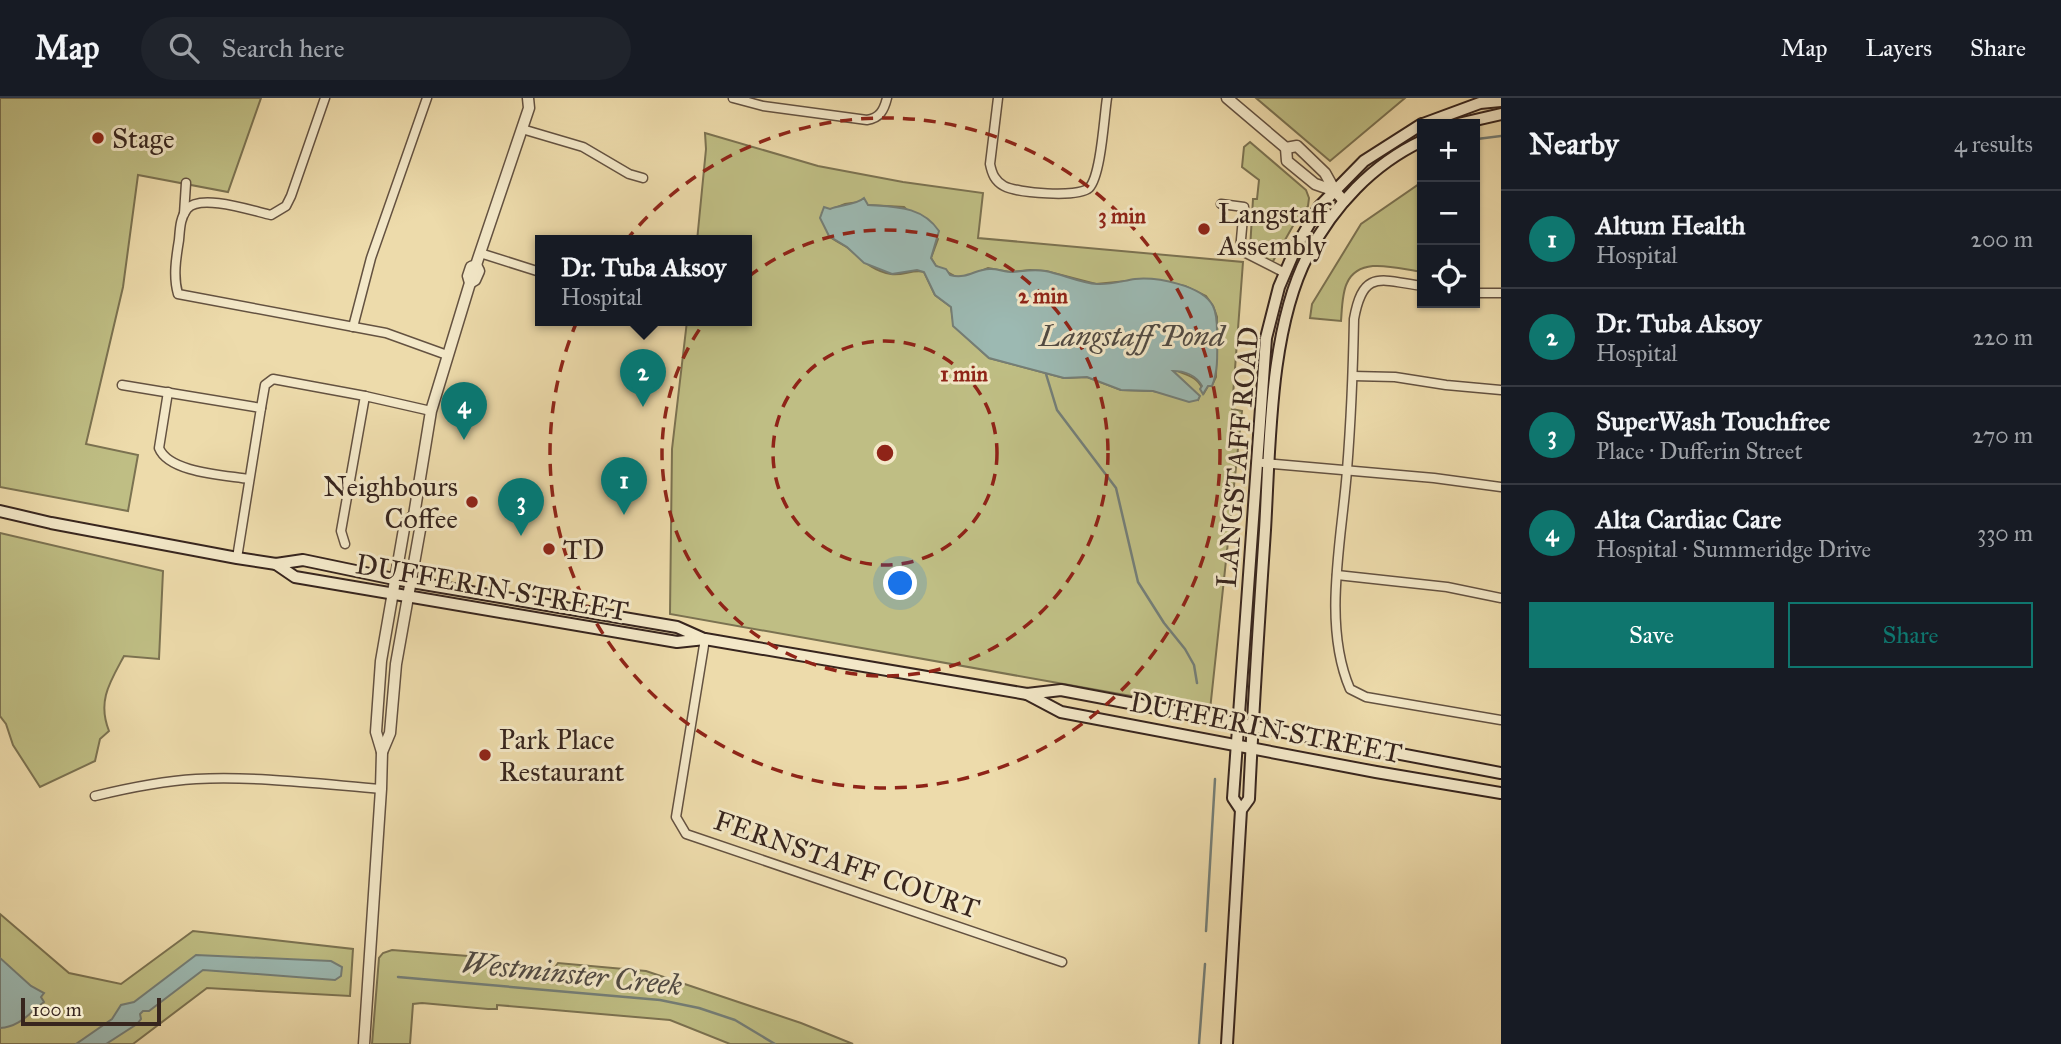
<!DOCTYPE html>
<html lang="en">
<head>
<meta charset="utf-8">
<style>
	:root { --surface:#171b24; --page:#20242c; --text:#f1f3f6; --muted:#9ea1a6; --line:#363941; --accent:#0f766e }
	body { margin:0; font-family:"IM FELL Great Primer",serif; background:var(--page); color:var(--text) }
	.controls { position:absolute; right:21px; top:21px; display:grid; overflow:hidden; border-radius:0px; box-shadow:0 2px 5px #0004 }
	.controls button { width:63px; height:63px; display:grid; place-items:center; padding:0; border:0; border-bottom:2px solid var(--line); background:var(--surface); color:var(--text); font:35px sans-serif }
	.scale { position:absolute; left:21px; bottom:18px; width:140px; box-sizing:border-box; padding-left:7px; border:4px solid #37251e; border-top:0; font-size:19px; line-height:24px; white-space:nowrap; color:#37251e; -webkit-text-stroke:5px #f3e8c8; paint-order:stroke }
	.you { position:absolute; left:901px; top:486px; width:24px; height:24px; margin:-18px; border:5px solid #fff; border-radius:50%; background:#1a73e8; box-shadow:0 0 0 10px #1a73e833 }
	.badge { display:grid; place-items:center; width:46px; height:46px; border-radius:50%; background:var(--accent); color:#fff; font-size:23px; font-weight:700 }
	.pin { position:absolute; translate:-50% -58px; filter:drop-shadow(0 2px 4px #0008) }
	.pin::after { content:''; position:absolute; top:37px; width:24px; height:21px; background:inherit; clip-path:polygon(0 0,100% 0,50% 100%) }
	.popup { position:absolute; left:535px; top:137px; width:217px; height:91px; box-sizing:border-box; display:grid; place-content:center; border-radius:0px; background:var(--surface); filter:drop-shadow(0 2px 5px #0005); font-size:23px; white-space:nowrap; color:var(--muted) }
	.popup b { font-size:26px; color:var(--text) }
	.popup::after { content:''; position:absolute; left:50%; top:100%; margin-left:-14px; border:14px solid transparent; border-top-color:var(--surface) }
	.list { margin:0; padding:0; list-style:none }
	h2 { display:flex; justify-content:space-between; align-items:center; height:91px; margin:0; padding:0 28px; font-size:30px }
	h2 small { font-size:23px; font-weight:400; color:var(--muted) }
	.list li { display:grid; grid-template-columns:46px 1fr auto; gap:21px; align-items:center; box-sizing:border-box; height:98px; padding:0 28px; border-top:2px solid var(--line) }
	.list b { display:block; font-size:26px; white-space:nowrap }
	.list p { margin:0; font-size:23px; white-space:nowrap; color:var(--muted) }
	.list em { font-size:23px; font-style:normal; color:var(--muted) }
	.actions { display:flex; gap:14px; padding:21px 28px }
	.actions a { flex:1; padding:16px 0; border:2px solid var(--accent); border-radius:0px; text-align:center; font-size:24px; color:var(--accent) }
	.actions .main { background:var(--accent); color:#fff }
	.icon { flex:none; width:38px; height:38px; fill:none; stroke:currentColor; stroke-width:2; stroke-linecap:round; stroke-linejoin:round }
	.map { position:relative; flex:none; width:1501px; height:946px; overflow:hidden }
	header { display:flex; align-items:center; gap:42px; box-sizing:border-box; height:98px; padding:0 35px; background:var(--surface); border-bottom:2px solid var(--line) }
	header strong { font-size:33px }
	nav { display:flex; gap:38px; margin-inline-start:auto; font-size:24px }
	.search { width:490px; height:63px; background:var(--page); display:flex; align-items:center; gap:18px; box-sizing:border-box; padding:0 24px; border-radius:38px; color:var(--muted); font-size:26px }
	main { display:flex }
	aside { flex:1; background:var(--surface) }
	.map>svg:first-child { display:block }
	.green { fill:#bfbe84; stroke:#7b7251; stroke-width:2; fill-rule:evenodd }
	.water { fill:#9cb9b2; stroke:#747e77; stroke-width:2 }
	.lines { fill:none; stroke-linecap:round; stroke-linejoin:round }
	.stream { stroke:#747e77; stroke-width:2.5 }
	.minor-casing { stroke:#645241; stroke-width:11 }
	.tertiary-casing { stroke:#645241; stroke-width:13 }
	.secondary-casing { stroke:#37251e; stroke-width:14 }
	.minor { stroke:#f3e8c8; stroke-width:8 }
	.tertiary { stroke:#f3e8c8; stroke-width:10 }
	.secondary { stroke:#f3e8c8; stroke-width:10 }
	.ring { fill:none; stroke:#8f2418; stroke-width:3.5; stroke-dasharray:12 9 }
	.poi-dot { fill:#8f2418; stroke:#f3e8c8; stroke-width:2.5 }
	.labels { text-anchor:middle; stroke-width:6; stroke-linejoin:round; paint-order:stroke }
	.poi-label { font-size:28px; fill:#37251e; stroke:#f3e8c8; text-anchor:start }
	.street-label { font-size:28px; fill:#37251e; stroke:#f3e8c8 }
	.water-label { font-size:30px; font-style:italic; fill:#504a43; stroke:#f3e8c8 }
	.centre { fill:#8f2418; stroke:#f3e8c8; stroke-width:3.5 }
	.ring-label { font-size:21px; text-anchor:middle; font-weight:bold; fill:#8f2418; stroke:#f3e8c8; stroke-width:6; stroke-linejoin:round; paint-order:stroke }
</style>
</head>
<body>
<header>
<strong>Map</strong>
<div class="search"><svg class="icon" aria-label="search" viewBox="0 0 24 24"><circle cx="10" cy="10" r="6"/><path d="M15 15l6 6"/></svg>Search here</div>
<nav><a>Map</a><a>Layers</a><a>Share</a></nav>
</header>
<main>
<div class="map">
<svg width="1501" height="946" viewBox="0 0 1501 946">
	<rect width="100%" height="100%" fill="#eddbab"/>
	<filter id="stains"><feTurbulence type="fractalNoise" baseFrequency=".00286" numOctaves="4"/><feColorMatrix values="0 0 0 0 .2 0 0 0 0 .09 0 0 0 0 .02 0 0 0 .5 -.17"/></filter>
	<radialGradient id="worn" r=".72"><stop offset=".6" stop-color="#630" stop-opacity="0"/><stop offset="1" stop-color="#630" stop-opacity=".3"/></radialGradient>
	<g class="green">
		<path d="M0,0H261L228,94L138,77L123,189L86,346L138,357L128,413L0,389Z"/>
		<path d="M1256,0H1405L1330,63Z"/>
		<path d="M705,35L818,68L903,84L983,95L978,140L1243,164L1232,311L1242,313L1210,612L670,516L672,351L687,223H746V143H697L706,51ZM859,104L868,107L904,109L938,141L931,160L936,168L956,179L969,178L988,170L1010,174L1030,172L1046,173L1096,186L1148,181L1185,188L1206,198L1213,208L1217,219L1216,279L1212,287L1208,288L1204,295C1199,278 1189,279 1176,272L1173,273L1199,298L1198,302L1153,293L1121,292L1087,279L1064,280L989,260L954,228L951,209L935,197L924,174C913,171 903,178 891,176C872,173 862,161 848,150C842,146 835,143 829,138L822,115L845,106Z"/>
		<path d="M1250,44L1306,92L1309,100L1308,108L1294,126L1272,165L1250,151L1253,101H1257L1259,82L1242,69L1244,49Z"/>
		<path d="M1422,84V174C1398,171 1360,157 1347,185C1342,195 1342,211 1341,223L1310,220L1312,206L1361,126Z"/>
		<path d="M0,435L163,473L159,561L124,558C110,584 97,603 109,633L100,641L95,663L40,689L13,647L6,626L0,618Z"/>
		<path d="M0,816L69,875L121,886L193,833L353,851L350,898L207,890L133,946H0Z"/>
		<path d="M392,852L468,858L475,864L553,872L558,865L646,873L801,925L853,946H730L670,922L497,907V911H488L422,905L413,906L410,946H372L379,860L383,855Z"/>
	</g>
	<g class="water">
		<path d="M864,100L868,107C896,109 922,108 939,133L931,160L936,168L946,171L950,177C968,182 976,170 991,171C998,171 1005,174 1013,174C1024,173 1034,171 1045,173C1062,176 1080,185 1097,186C1110,187 1122,183 1135,181C1157,179 1202,187 1213,208C1217,216 1217,225 1217,234C1217,252 1219,271 1212,288H1208L1203,296L1200,291L1202,288C1196,277 1184,273 1173,273L1200,298L1198,302L1189,304L1153,293L1121,292L1087,279L1064,280L989,260L953,228L951,209L935,197L924,174L917,172L892,176L864,165L847,149L829,138L820,120L824,109L830,111C840,107 856,107 864,100Z"/>
		<path d="M196,857L331,863L342,869L341,878L335,882L203,872L149,913H143L140,916L141,921L137,926L106,946H76L112,921L121,907L134,904Z"/>
		<path d="M0,860L31,888L44,895L41,899L44,904C29,915 20,929 0,930Z"/>
	</g>
	<g class="lines">
		<g class="stream">
			<path d="M1477,41L1501,38"/>
			<path d="M1046,276L1057,312L1116,390L1138,484L1164,525L1185,551L1194,567L1197,585"/>
			<path d="M1206,833L1215,681"/>
			<path d="M398,879L660,902L699,910L735,922L775,946"/>
			<path d="M1199,946L1205,866"/>
		</g>
		<defs>
			<g id="minor">
				<path d="M325,0L291,98L286,108L271,117C253,113 200,95 187,111C180,120 180,131 179,142C176,160 173,179 178,196L386,235L447,257"/>
				<path d="M733,0L763,8L867,22C880,20 884,12 887,0"/>
				<path d="M998,0L990,66C992,76 995,83 1004,88C1017,95 1078,100 1089,90C1101,78 1104,19 1107,0"/>
				<path d="M522,31L583,49L629,76L643,80"/>
				<path d="M1221,106L1244,109L1240,152L1285,175"/>
				<path d="M184,116L186,85"/>
				<path d="M480,155L540,174"/>
				<path d="M1422,188C1380,182 1363,171 1354,221C1353,272 1351,322 1347,372C1342,441 1322,526 1350,591L1366,599L1501,622"/>
				<path d="M1475,195H1501"/>
				<path d="M353,229L371,160L427,0"/>
				<path d="M1353,278L1395,279L1446,287L1501,292"/>
				<path d="M122,287L261,310L237,460"/>
				<path d="M168,294L159,350C169,375 225,377 249,381"/>
				<path d="M261,310L265,287L273,281L365,298"/>
				<path d="M1263,365L1434,380L1501,389"/>
				<path d="M345,446L341,433L365,298L431,313"/>
				<path d="M1337,477L1447,489L1501,500"/>
				<path d="M705,541L676,719L686,736L1062,864"/>
				<path d="M95,698C128,690 162,683 196,681C257,678 320,686 381,691"/>
			</g>
			<g id="tertiary">
				<path d="M1227,0L1286,50L1287,63L1315,86L1335,93"/>
				<path d="M1286,50L1297,48L1325,75L1335,93L1344,103"/>
				<path d="M470,185L475,182L479,173L476,167"/>
				<path d="M382,654L390,635L396,566L421,426L414,417"/>
				<path d="M364,946L381,691L382,654L376,634L381,563L405,425L414,417L431,313L470,185L468,178L471,169L476,167L480,155L529,10L528,0"/>
			</g>
			<g id="secondary">
				<path d="M1423,26L1480,5L1501,3"/>
				<path d="M1458,26L1501,16"/>
				<path d="M0,413L51,425L237,460L276,466L303,462L394,481L677,529L704,541"/>
				<path d="M276,466L295,479L677,544L705,541L1027,596L1061,592L1501,675"/>
				<path d="M1027,596L1061,614L1376,674L1501,695"/>
				<path d="M1241,712L1233,700L1266,240L1279,189L1297,147L1319,109L1364,63L1422,26"/>
				<path d="M1227,946L1241,712L1249,701C1253,611 1259,522 1265,432C1270,348 1269,232 1308,157C1333,108 1373,66 1422,43"/>
			</g>
		</defs>
		<use href="#minor" class="minor-casing"/>
		<use href="#tertiary" class="tertiary-casing"/>
		<use href="#secondary" class="secondary-casing"/>
		<use href="#minor" class="minor"/>
		<use href="#tertiary" class="tertiary"/>
		<use href="#secondary" class="secondary"/>
	</g>
	<g class="ring">
		<circle cx="885" cy="355" r="112"/>
		<circle cx="885" cy="355" r="223"/>
		<circle cx="885" cy="355" r="335"/>
	</g>
	<g class="poi-dot">
		<circle cx="98" cy="40" r="7"/>
		<circle cx="1204" cy="131" r="7"/>
		<circle cx="472" cy="404" r="7"/>
		<circle cx="549" cy="451" r="7"/>
		<circle cx="485" cy="657" r="7"/>
	</g>
	<g class="labels">
		<g class="poi-label">
			<text x="112" y="50">Stage</text>
			<text x="1218" y="125">Langstaff<tspan x="1218" dy="32">Assembly</tspan></text>
			<text x="458" y="398" text-anchor="end">Neighbours<tspan x="458" dy="32">Coffee</tspan></text>
			<text x="563" y="461">TD</text>
			<text x="499" y="651">Park Place<tspan x="499" dy="32">Restaurant</tspan></text>
		</g>
		<g class="street-label">
			<text transform="translate(1237 359) rotate(-85)" y="10">LANGSTAFF ROAD</text>
			<text transform="translate(492 489) rotate(10)" y="10">DUFFERIN STREET</text>
			<text transform="translate(1266 629) rotate(11)" y="10">DUFFERIN STREET</text>
			<text transform="translate(847 766) rotate(19)" y="10">FERNSTAFF COURT</text>
		</g>
		<g class="water-label">
			<text x="1132" y="248">Langstaff Pond</text>
			<text transform="translate(572 876) rotate(6)" y="10">Westminster Creek</text>
		</g>
	</g>
	<circle cx="885" cy="355" r="10" class="centre"/>
	<g class="ring-label">
		<text x="1122" y="125">3 min</text>
		<text x="1043" y="205">2 min</text>
		<text x="964" y="283">1 min</text>
	</g>
	<rect width="100%" height="100%" filter="url(#stains)"/>
	<rect width="100%" height="100%" fill="url(#worn)"/>
</svg>
<div class="controls">
<button>+</button>
<button>−</button>
<button><svg class="icon" aria-label="locate" viewBox="0 0 24 24"><circle cx="12" cy="12" r="6"/><path d="M12 2v4M12 18v4M2 12h4M18 12h4"/></svg></button>
</div>
<div class="scale">100 m</div>
<div class="you"></div>
<div class="pin badge" style="left:624px;top:417px">1</div>
<div class="pin badge" style="left:643px;top:309px">2</div>
<div class="popup"><b>Dr. Tuba Aksoy</b>Hospital</div>
<div class="pin badge" style="left:521px;top:438px">3</div>
<div class="pin badge" style="left:464px;top:342px">4</div>
</div>
<aside>
<h2>Nearby<small>4 results</small></h2>
<ul class="list">
<li><span class="badge">1</span><div><b>Altum Health</b><p>Hospital</p></div><em>200 m</em></li>
<li><span class="badge">2</span><div><b>Dr. Tuba Aksoy</b><p>Hospital</p></div><em>220 m</em></li>
<li><span class="badge">3</span><div><b>SuperWash Touchfree</b><p>Place · Dufferin Street</p></div><em>270 m</em></li>
<li><span class="badge">4</span><div><b>Alta Cardiac Care</b><p>Hospital · Summeridge Drive</p></div><em>330 m</em></li>
</ul>
<div class="actions"><a class="main">Save</a><a>Share</a></div>
</aside>
</main>
</body>
</html>
